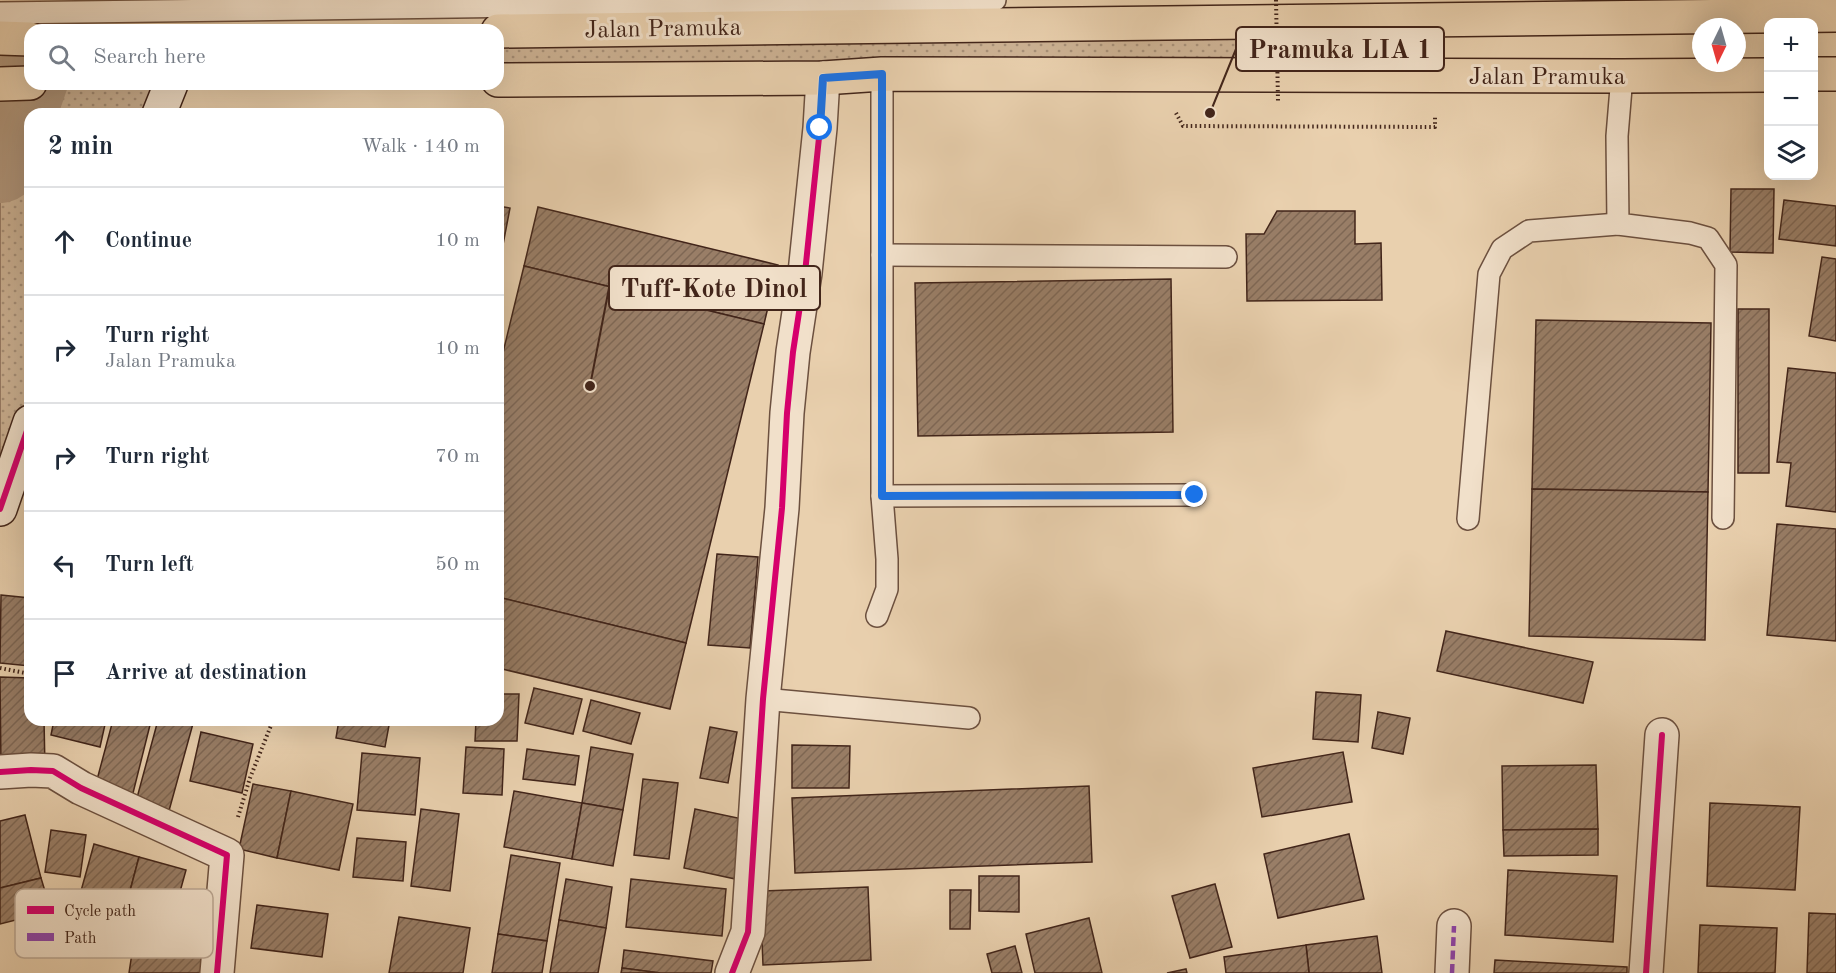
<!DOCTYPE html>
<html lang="en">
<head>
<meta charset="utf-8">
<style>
	:root { --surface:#fff; --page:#f6f6f7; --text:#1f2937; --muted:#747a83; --line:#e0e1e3 }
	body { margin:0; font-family:"Old Standard TT",serif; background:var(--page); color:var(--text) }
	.controls { position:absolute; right:18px; top:18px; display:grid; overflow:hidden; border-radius:12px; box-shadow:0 6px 24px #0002 }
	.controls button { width:54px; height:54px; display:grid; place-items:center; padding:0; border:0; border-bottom:2px solid var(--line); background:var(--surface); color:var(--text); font:30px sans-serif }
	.compass { position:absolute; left:1692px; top:18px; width:54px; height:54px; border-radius:50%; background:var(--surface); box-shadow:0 6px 24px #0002; rotate:185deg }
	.stop { position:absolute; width:18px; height:18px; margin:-14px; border:4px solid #1a73e8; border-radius:50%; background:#fff }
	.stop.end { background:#1a73e8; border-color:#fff; box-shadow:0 2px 6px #0008 }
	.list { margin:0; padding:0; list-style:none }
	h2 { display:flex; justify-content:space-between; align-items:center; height:78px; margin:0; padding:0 24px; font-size:26px }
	h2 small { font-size:20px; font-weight:400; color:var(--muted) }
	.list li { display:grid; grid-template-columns:39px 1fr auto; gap:18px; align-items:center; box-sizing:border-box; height:108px; padding:0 24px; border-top:2px solid var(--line) }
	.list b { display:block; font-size:22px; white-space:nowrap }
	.list p { margin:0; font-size:20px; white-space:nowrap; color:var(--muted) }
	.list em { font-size:20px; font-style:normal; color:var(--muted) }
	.icon { flex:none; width:33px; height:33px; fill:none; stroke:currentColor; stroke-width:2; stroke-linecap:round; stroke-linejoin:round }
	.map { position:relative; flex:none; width:1836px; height:973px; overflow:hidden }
	.search { position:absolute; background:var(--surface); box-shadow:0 6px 24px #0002; left:24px; top:24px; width:480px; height:66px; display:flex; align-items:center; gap:15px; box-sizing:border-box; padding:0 21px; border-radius:18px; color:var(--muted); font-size:22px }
	.panel { position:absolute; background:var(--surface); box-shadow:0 6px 24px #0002; left:24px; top:108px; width:480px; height:618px; border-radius:18px }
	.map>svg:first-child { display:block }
	.grass { fill:url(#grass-dots); stroke:#886c58; stroke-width:1.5 }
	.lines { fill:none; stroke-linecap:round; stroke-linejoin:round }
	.river { stroke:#b0967c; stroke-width:78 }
	.building { fill:url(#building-hatch); stroke:#42251a; stroke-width:1.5 }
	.lane-casing { stroke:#6c503f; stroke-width:24 }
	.street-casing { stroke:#6c503f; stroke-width:36 }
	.secondary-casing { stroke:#42251a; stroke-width:36 }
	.primary-casing { stroke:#42251a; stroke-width:36 }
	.path { stroke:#42251a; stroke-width:4; stroke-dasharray:1.5 3; stroke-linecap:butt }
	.lane { stroke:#f1e0ca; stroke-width:21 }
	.street { stroke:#f1e0ca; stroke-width:33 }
	.secondary { stroke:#f1e0ca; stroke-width:33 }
	.primary { stroke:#e9d0ae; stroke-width:33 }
	.path-bridge { stroke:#42251a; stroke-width:4; stroke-dasharray:1.5 3; stroke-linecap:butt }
	.quiet { stroke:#8e44ad; stroke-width:4.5; stroke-dasharray:9 4.5; stroke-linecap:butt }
	.cycleway-casing { stroke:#f1e0ca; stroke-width:10 }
	.cycleway { stroke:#d6006c; stroke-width:6 }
	.route { stroke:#1a73e8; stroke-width:8 }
	.labels { text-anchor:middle; stroke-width:6; stroke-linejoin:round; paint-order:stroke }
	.street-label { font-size:24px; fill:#42251a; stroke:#f1e0ca }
	.key { fill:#f1e0ca; stroke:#bca895; stroke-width:1.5 }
	.key-label { font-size:16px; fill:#42251a }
	.leader { fill:none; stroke:#42251a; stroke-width:2 }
	.callout-dot { fill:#42251a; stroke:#f1e0ca; stroke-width:2 }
	.callout { fill:#f1e0ca; stroke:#42251a; stroke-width:2 }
	.callout-label { font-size:26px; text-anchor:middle; font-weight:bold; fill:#42251a }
</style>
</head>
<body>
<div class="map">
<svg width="1836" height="973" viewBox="0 0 1836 973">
	<defs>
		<pattern id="grass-dots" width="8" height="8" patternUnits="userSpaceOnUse" patternTransform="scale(1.5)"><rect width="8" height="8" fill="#cdb395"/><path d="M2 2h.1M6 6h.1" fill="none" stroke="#a89179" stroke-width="1.8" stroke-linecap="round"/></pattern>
		<pattern id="building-hatch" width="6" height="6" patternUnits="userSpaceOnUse" patternTransform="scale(1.5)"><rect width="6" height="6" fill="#997e67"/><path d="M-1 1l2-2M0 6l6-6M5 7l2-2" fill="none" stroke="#7e6754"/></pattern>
	</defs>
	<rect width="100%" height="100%" fill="#e9d0ae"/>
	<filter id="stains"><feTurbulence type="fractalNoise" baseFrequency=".00333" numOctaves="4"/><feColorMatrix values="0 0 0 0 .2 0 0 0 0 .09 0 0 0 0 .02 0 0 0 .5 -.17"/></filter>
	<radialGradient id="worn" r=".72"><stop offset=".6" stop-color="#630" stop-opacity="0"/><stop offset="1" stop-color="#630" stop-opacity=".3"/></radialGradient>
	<g class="grass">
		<path d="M1277,21L1280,76L498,80V31Z"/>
		<path d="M34,84H171L159,114H30V449L0,526V88Z"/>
	</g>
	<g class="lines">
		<path class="river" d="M0,164L30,77"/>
	</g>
	<g class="building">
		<path d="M1731,189H1774L1773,253L1730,252Z"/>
		<path d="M1784,200L1836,206V246L1779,239Z"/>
		<path d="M498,206L510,208L498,271Z"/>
		<path d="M538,207L778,265L764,324L524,266Z"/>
		<path d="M1277,211H1355V244L1381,243L1382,300L1247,301L1246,234H1264Z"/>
		<path d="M1822,257L1836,259V341L1809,336Z"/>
		<path d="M524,266L764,324L686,643L498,597V373Z"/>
		<path d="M1171,279L1173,432L918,436L915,283Z"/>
		<rect x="1738" y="309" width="31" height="164"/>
		<path d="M1536,320L1711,323L1708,492L1532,489Z"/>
		<path d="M1788,368L1836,373V512L1786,506L1791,463L1777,462Z"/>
		<path d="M1532,489L1708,492L1705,640L1529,636Z"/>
		<path d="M1777,524L1836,529V641L1767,635Z"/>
		<path d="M717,554L758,557L750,648L708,645Z"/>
		<path d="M1,595L30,598V666L0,663Z"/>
		<path d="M498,597L686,643L670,709L498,668Z"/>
		<path d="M1446,631L1593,662L1583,703L1437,671Z"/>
		<path d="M0,677L30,678V720H44L45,768L1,769Z"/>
		<path d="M534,688L582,699L573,734L525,723Z"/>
		<path d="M1316,692L1361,695L1358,742L1313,739Z"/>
		<path d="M498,694H519L517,741H475L476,720H498Z"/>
		<path d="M591,700L640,713L631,744L583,731Z"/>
		<path d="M1378,712L1410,718L1403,754L1372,748Z"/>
		<path d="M54,720H106L100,747L51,735Z"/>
		<path d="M113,720H131L150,725L131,801L94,791Z"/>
		<path d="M158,720H194L167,818L134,809Z"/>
		<path d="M339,720H390L385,747L336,738Z"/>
		<path d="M710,727L737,732L728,783L700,778Z"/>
		<path d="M201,732L253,744L242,793L190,781Z"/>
		<path d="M792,745L850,746L849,788H792Z"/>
		<path d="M466,747L504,749L502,795L463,793Z"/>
		<path d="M591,747L633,754L623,810L582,803Z"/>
		<path d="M527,749L579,756L575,785L523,779Z"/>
		<path d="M1343,752L1352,802L1262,817L1253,768Z"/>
		<path d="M362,753L420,758L415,815L357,810Z"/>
		<path d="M1596,765L1598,829L1503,830L1502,766Z"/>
		<path d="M643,779L678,783L669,859L634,855Z"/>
		<path d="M253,784L291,791L277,858L239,849Z"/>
		<path d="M1089,786L1092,862L795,873L792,798Z"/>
		<path d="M291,791L353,804L339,870L277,858Z"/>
		<path d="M514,791L582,803L572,859L504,847Z"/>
		<path d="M582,803L623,810L613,866L572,859Z"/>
		<path d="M1710,803L1800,807L1795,890L1707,886Z"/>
		<path d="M421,809L459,814L450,891L411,886Z"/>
		<path d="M695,809L752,821L740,880L684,868Z"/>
		<path d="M25,815L41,878L0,888V821Z"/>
		<path d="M1598,829V855L1504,856L1503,830Z"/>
		<path d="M51,830L86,835L80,877L45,872Z"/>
		<path d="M1349,834L1364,899L1278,918L1264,854Z"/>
		<path d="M357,838L406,842L403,881L353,877Z"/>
		<path d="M94,844L139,857L122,921L76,909Z"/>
		<path d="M511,855L560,863L547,941L498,934Z"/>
		<path d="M139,857L186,870L168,935L122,921Z"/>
		<path d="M1508,870L1617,876L1613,942L1505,935Z"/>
		<path d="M979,876H1019V912L979,911Z"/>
		<path d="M41,878L51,911L0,924V888Z"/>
		<path d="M566,879L612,887L606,928L559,920Z"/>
		<path d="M631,879L726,889L722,936L626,927Z"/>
		<path d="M1215,884L1232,947L1190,958L1172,896Z"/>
		<path d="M868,887L871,960L763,965L760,891Z"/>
		<path d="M950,890H971L970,929H950Z"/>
		<path d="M257,905L328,914L322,957L251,948Z"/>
		<path d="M1809,913L1836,914V973H1807Z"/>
		<path d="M399,917L470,928L463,973H389Z"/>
		<path d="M1089,918L1102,973H1035L1026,934Z"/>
		<path d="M559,920L606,928L598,973H550Z"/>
		<path d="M1700,925L1777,928L1775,973H1698Z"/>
		<path d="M498,934L547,941L542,973H492Z"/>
		<path d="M1377,936L1382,973H1309L1306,945Z"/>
		<path d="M134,940L214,951L211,973H129Z"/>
		<path d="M1306,945L1309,973H1226L1224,957Z"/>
		<path d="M1015,946L1022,973H992L987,954Z"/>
		<path d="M624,950L713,961L711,973H660L622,968Z"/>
		<path d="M1495,960L1627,967V973H1494Z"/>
		<path d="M622,968L660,973H621Z"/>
		<path d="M1186,969L1187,973H1167Z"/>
	</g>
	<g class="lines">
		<defs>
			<g id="lane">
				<path d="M0,13L995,0"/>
				<path d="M1622,76L1617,136L1618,224L1690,233L1708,238L1726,265L1723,518"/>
				<path d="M882,255L1226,257"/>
				<path d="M882,496L1195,495"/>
				<path d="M1468,519L1489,274L1502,249L1529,231L1618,224"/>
				<path d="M877,616L887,589V559L882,496V74"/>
				<path d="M763,699L969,718"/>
			</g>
			<g id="street">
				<path d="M0,772L31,770L53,771L81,788L227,855L217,973"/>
				<path d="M732,973L748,932L763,699L782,508L787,413L793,352L805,273L820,128L823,78"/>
				<path d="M1452,973L1454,926"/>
				<path d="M1646,973L1662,735"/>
			</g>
			<g id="secondary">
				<path d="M159,114L171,84"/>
				<path d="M0,509L30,422"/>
			</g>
			<g id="primary">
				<path d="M498,31L1836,15"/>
				<path d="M0,38L30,39"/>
				<path d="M1814,74H1836"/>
				<path d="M498,80L823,78L882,74L1622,76L1768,75"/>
				<path d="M0,84L30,83"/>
			</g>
		</defs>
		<use href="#lane" class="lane-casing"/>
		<use href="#street" class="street-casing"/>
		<use href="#secondary" class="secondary-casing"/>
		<use href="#primary" class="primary-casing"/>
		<g class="path">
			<path d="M1176,113L1183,126L1435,127V115"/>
			<path d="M0,668L30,674"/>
			<path d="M238,817L250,778L272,723L258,720"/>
		</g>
		<use href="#lane" class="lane"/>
		<use href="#street" class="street"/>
		<use href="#secondary" class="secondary"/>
		<use href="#primary" class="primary"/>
		<path class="path-bridge" d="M1276,0L1278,101"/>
		<path class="quiet" d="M1452,973L1454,926"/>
		<defs>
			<g id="cycleway">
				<path d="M0,509L30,422"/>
				<path d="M0,772L31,770L53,771L81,788L227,855L217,973"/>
				<path d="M732,973L748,932L763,699L782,508L787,413L793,352L805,273L820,128L823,78"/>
				<path d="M1646,973L1662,735"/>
			</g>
		</defs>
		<use href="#cycleway" class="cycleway-casing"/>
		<use href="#cycleway" class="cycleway"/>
	</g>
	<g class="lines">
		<path class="route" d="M820,128L823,78L882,74V496L1195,495"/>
	</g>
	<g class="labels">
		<g class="street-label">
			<text transform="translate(663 28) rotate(-1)" y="8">Jalan Pramuka</text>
			<text x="1547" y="84">Jalan Pramuka</text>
		</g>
	</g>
	<rect x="15" y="889" width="198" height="69" rx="9" class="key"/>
	<rect x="27" y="906" width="27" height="8" fill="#d6006c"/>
	<rect x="27" y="933" width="27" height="8" fill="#8e44ad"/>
	<g class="key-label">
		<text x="64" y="916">Cycle path</text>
		<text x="64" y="943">Path</text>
	</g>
	<path class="leader" d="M1210 113L1236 49M590 386L609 288"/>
	<g class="callout-dot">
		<circle cx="1210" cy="113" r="6"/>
		<circle cx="590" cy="386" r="6"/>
	</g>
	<g class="callout">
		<rect x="1236" y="27" width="208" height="44" rx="6"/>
		<rect x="609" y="266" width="211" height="44" rx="6"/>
	</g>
	<g class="callout-label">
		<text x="1340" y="58">Pramuka LIA 1</text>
		<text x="714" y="297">Tuff-Kote Dinol</text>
	</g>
	<rect width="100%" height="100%" filter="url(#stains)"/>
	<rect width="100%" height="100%" fill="url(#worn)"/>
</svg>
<div class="controls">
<button>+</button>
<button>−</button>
<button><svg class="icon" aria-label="layers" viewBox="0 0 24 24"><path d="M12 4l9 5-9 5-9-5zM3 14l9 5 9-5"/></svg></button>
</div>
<svg class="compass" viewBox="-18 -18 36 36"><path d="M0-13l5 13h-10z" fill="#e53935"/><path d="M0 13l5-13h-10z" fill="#747a83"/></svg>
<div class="stop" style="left:820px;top:128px"></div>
<div class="stop end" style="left:1195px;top:495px"></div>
<div class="search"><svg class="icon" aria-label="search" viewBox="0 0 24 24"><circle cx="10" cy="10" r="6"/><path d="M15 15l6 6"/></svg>Search here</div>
<section class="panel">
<h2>2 min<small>Walk · 140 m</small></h2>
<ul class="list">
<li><svg class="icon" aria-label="ahead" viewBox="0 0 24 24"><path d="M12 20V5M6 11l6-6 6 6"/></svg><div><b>Continue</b></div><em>10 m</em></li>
<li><svg class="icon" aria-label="right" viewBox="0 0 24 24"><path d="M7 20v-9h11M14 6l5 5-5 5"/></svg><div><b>Turn right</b><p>Jalan Pramuka</p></div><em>10 m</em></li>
<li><svg class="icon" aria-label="right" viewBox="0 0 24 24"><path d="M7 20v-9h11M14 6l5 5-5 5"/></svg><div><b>Turn right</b></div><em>70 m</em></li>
<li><svg class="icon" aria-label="left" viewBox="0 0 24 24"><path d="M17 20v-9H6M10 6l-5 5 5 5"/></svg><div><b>Turn left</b></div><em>50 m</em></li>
<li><svg class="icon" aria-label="arrive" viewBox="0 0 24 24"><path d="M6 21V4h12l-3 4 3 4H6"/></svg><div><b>Arrive at destination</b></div></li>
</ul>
</section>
</div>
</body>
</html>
